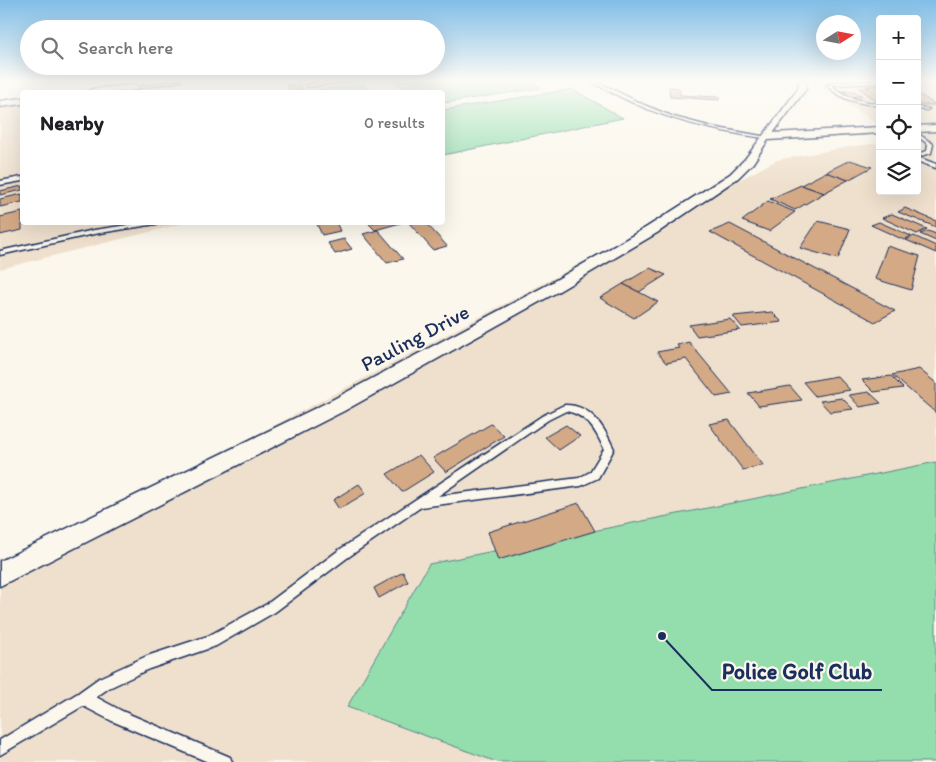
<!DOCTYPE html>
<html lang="en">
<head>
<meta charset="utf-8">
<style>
	:root { --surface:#fff; --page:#f2f2f2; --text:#202124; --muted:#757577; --line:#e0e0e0 }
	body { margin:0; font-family:Itim,sans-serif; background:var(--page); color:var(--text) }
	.controls { position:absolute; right:15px; top:15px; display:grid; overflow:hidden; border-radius:5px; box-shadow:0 5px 20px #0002 }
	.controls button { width:45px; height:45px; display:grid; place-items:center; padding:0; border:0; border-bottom:1px solid var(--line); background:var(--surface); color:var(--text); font:25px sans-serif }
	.compass { position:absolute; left:816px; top:15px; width:45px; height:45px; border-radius:50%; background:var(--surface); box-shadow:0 5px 20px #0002; rotate:79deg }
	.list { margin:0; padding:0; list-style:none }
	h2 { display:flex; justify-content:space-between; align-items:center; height:65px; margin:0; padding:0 20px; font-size:21px }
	h2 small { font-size:16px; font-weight:400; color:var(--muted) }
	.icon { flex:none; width:28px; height:28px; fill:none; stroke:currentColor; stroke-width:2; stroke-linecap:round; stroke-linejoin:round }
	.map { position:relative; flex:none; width:936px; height:762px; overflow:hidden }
	.search { position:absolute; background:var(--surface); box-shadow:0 5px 20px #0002; left:20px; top:20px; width:425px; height:55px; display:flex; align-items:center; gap:12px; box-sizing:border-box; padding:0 18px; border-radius:28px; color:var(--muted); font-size:19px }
	.panel { position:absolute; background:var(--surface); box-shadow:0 5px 20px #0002; left:20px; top:90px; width:425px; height:135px; border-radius:5px }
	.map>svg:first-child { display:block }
	.built { fill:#efe0cd }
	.green { fill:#94ddad; stroke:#588686 }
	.building { fill:#d4a985; stroke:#1b2f5e }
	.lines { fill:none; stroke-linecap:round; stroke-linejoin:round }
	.lane-casing { stroke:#1b2f5e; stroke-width:3 }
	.street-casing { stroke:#1b2f5e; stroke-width:3 }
	.lane { fill:#fbf7ec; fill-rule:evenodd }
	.street { fill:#fbf7ec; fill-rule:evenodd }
	.labels { text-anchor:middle; stroke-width:4.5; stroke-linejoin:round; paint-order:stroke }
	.street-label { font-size:21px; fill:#1b2f5e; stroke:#fbf7ec }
	.leader { fill:none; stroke:#1b2f5e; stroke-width:2 }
	.callout-dot { fill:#1b2f5e; stroke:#fbf7ec; stroke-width:2 }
	.callout-label { font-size:22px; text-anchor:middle; font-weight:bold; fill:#1b2f5e; stroke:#fbf7ec; stroke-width:4.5; stroke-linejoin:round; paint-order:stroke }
</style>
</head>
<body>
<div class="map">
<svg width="936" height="762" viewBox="0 0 936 762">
	<rect width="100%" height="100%" fill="#fbf7ec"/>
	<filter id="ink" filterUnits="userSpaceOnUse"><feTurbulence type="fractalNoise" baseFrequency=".02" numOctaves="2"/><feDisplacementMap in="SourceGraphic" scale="10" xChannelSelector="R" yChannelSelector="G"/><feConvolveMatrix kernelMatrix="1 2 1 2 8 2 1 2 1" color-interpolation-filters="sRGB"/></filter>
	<g filter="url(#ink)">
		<g class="built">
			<path d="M813,81H880V126Z"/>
			<path d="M917,84L936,87V462L429,564L347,707L497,762H0V570L777,160L854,146L880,143V191H917Z"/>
			<path d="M22,97V222L185,223L0,269V99Z"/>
		</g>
		<g class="green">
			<path d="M394,81H529L541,88L443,103L442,92H407Z"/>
			<path d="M363,84L372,92H302Z"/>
			<path d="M572,89L623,118L443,155V110Z"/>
			<path d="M936,462V762H497L347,707L429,564Z"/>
		</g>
		<g class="building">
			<path d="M320,81H364L307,88L304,84Z"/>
			<path d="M299,84L304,91L291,92L286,85Z"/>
			<path d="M866,86H880V103L859,88H870Z"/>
			<path d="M669,87L679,88L680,95L719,97V100L670,97Z"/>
			<path d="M842,91H854L862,96L851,97Z"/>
			<path d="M917,93L936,105H917Z"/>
			<path d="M850,160L872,167L848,180L826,172Z"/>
			<path d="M826,172L848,180L824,193L801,185Z"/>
			<path d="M801,185L824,193L795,210L770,199Z"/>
			<path d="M22,186V190L0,195V191Z"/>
			<path d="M22,194V202L0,207V199Z"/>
			<path d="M768,201L795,212L769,231L742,221Z"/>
			<path d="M905,208L936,221V227L898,212Z"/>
			<path d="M22,212V222H27L22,224V230L0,235V217Z"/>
			<path d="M892,214L927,229L917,234L882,218Z"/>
			<path d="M818,221L850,229L838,259L800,248Z"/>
			<path d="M316,222H336L340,231L322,235Z"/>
			<path d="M375,222H404L375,230L369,224Z"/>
			<path d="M425,222L447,246L433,250L409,223Z"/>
			<path d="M879,222L911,236L904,240L871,225Z"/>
			<path d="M730,224L895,311L875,322L710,232Z"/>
			<path d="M378,230L403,259L387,263L363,234Z"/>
			<path d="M928,231L936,234V241L920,234Z"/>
			<path d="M914,236L936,246V253L906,240Z"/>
			<path d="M344,239L352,249L335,254L328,243Z"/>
			<path d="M887,246L920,256L911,290L875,279Z"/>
			<path d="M650,268L666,275L639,292L623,284Z"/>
			<path d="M623,284L639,292L658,302L634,318L600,298Z"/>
			<path d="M772,312L782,322L742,327L733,316Z"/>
			<path d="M730,319L740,330L697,336L689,325Z"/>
			<path d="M689,342L732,394L716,397L686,359L666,363L657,352L679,348L677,345Z"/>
			<path d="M919,369L936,383V413L892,375Z"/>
			<path d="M837,376L850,390L815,396L803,382Z"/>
			<path d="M891,376L903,388L874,392L862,380Z"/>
			<path d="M790,386L802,400L759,406L748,393Z"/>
			<path d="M869,392L881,403L860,407L849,395Z"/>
			<path d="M842,398L853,409L830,412L820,401Z"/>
			<path d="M729,420L763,465L743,470L709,424Z"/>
			<path d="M491,424L504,436L446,472L433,458Z"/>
			<path d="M566,425L580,436L559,450L545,437Z"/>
			<path d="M419,455L434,472L402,492L387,474Z"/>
			<path d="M359,484L366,493L339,509L333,500Z"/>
			<path d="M579,503L595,531L498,560L488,532Z"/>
			<path d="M403,572L408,582L379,598L374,588Z"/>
		</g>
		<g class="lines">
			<defs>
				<g id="lane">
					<path d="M173,81H181L134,89L132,88Z"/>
					<path d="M591,81H596L644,105L674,117L712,127L767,137L765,138C712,131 662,119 615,94C607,90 598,86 591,81Z"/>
					<path d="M880,81V83L832,85C845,99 862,101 880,104V106C860,103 841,101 827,85L836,82Z"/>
					<path d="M917,107L929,109L927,110L917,109Z"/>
					<path d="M917,133L933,144L931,153L917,157V154L927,151L928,144L917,136Z"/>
					<path d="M917,157L936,164V168L917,161Z"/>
					<path d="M22,177V181L0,185V181Z"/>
					<path d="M148,222H168L94,234L0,255V251L94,230Z"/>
					<path d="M564,405C591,404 604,427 614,449L598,478L581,486L421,507L347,558L275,612L216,646L149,669L109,688L96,697L122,711L230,757L232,762H208L112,721L83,706L0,755V740L78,693L99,678L147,656L208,636L267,604L339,550L542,416ZM566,411C587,415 596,431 604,449L590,472L579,478L438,496L548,420Z"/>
				</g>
				<g id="street">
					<path d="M799,81H807L806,89L773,133L880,127V133L768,140L753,163L738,178L657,233L559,291L344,411L0,586V561L330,401L547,285L647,227L730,174L745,159L781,112L798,89Z"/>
					<path d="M134,85L137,86V90L115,92H88L92,89Z"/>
					<path d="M22,98V104L0,107V101Z"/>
					<path d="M936,125V131L917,132V126Z"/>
				</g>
			</defs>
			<use href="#lane" class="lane-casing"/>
			<use href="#street" class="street-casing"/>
			<use href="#lane" class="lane"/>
			<use href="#street" class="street"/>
		</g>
	</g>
	<linearGradient id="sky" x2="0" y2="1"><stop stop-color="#80bee7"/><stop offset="0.43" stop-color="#fdfbf6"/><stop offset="1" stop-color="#fdfbf6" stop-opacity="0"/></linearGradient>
	<rect width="936" height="187" fill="url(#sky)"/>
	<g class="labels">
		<g class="street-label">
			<text transform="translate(415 338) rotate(-28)" y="7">Pauling Drive</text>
		</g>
	</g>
	<path class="leader" d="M662 636L712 690H882"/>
	<circle class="callout-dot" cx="662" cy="636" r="5"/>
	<g class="callout-label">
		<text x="797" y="679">Police Golf Club</text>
	</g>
</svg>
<div class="controls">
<button>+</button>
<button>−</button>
<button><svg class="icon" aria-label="locate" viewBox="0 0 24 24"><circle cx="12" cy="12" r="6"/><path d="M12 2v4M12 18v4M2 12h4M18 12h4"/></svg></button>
<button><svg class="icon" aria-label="layers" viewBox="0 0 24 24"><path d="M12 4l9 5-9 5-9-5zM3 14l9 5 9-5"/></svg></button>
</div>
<svg class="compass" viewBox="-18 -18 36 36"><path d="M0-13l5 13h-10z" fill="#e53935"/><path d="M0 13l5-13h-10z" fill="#757577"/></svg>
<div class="search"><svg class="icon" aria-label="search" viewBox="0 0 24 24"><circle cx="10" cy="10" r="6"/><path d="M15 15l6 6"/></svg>Search here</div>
<section class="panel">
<h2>Nearby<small>0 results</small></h2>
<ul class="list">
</ul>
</section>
</div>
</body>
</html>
